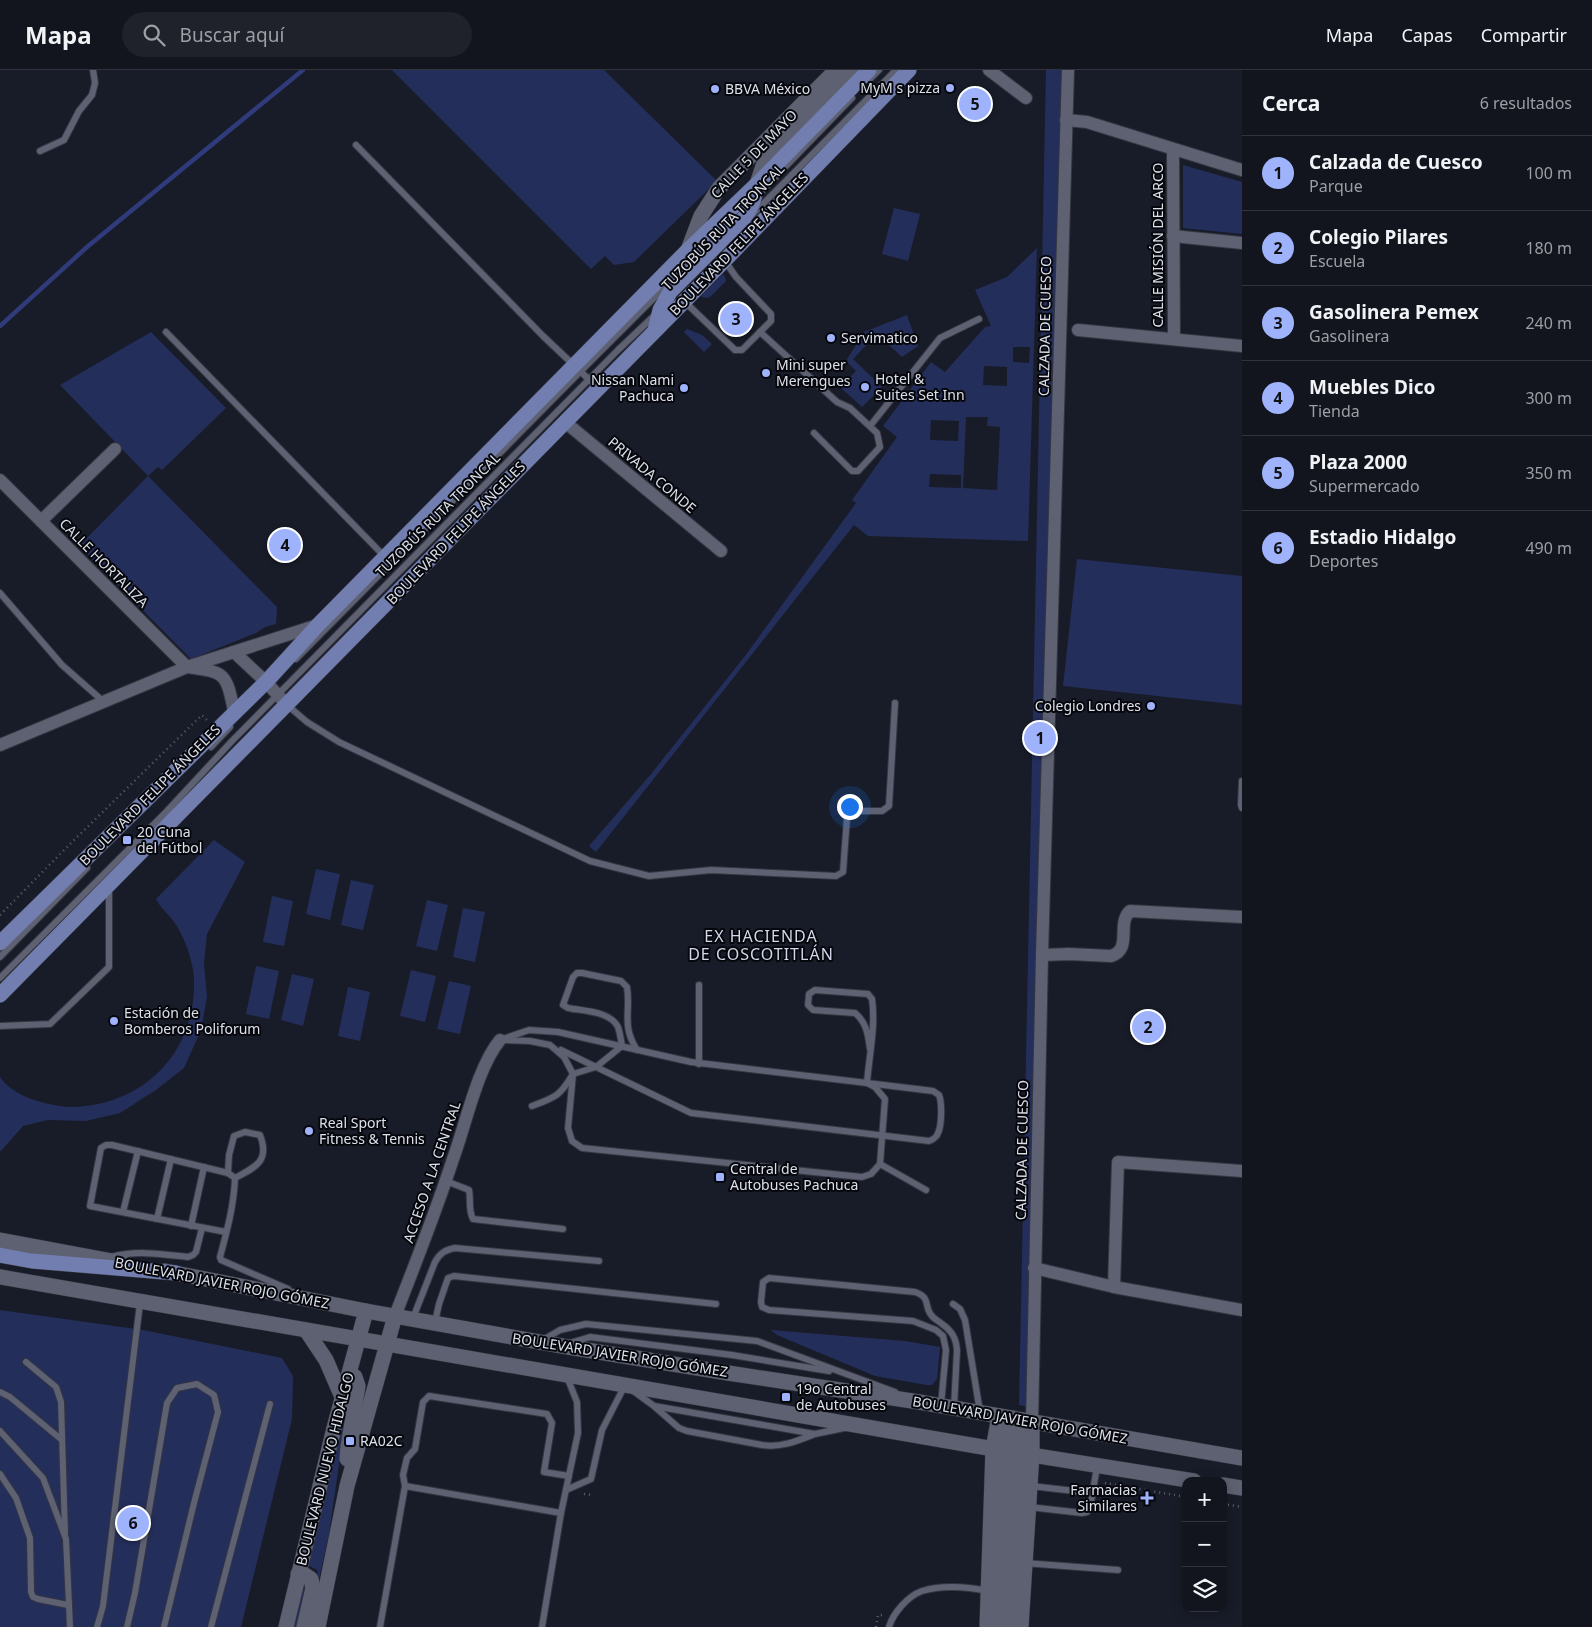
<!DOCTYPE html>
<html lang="es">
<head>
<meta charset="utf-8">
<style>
	:root { --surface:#12151e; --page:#1f222b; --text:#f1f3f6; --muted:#9c9fa4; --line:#31343c; --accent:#9fb3fd }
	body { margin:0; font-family:"Noto Sans",sans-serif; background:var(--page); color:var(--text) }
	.controls { position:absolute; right:15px; bottom:15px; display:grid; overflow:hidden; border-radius:10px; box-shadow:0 2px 12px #0003 }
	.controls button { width:45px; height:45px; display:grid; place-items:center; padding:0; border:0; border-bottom:1px solid var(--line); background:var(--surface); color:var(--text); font:25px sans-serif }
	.you { position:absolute; left:849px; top:736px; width:18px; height:18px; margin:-12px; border:4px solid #fff; border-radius:50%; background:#1a73e8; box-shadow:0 0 0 8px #1a73e833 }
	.badge { display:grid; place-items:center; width:32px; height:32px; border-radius:50%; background:var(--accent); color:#111; font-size:16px; font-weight:700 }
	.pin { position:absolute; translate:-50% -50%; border:2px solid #fff; box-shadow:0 1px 5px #0006 }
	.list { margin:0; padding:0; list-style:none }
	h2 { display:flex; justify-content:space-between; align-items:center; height:65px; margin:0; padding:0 20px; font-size:21px }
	h2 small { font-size:16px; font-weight:400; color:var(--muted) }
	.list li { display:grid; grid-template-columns:32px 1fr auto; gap:15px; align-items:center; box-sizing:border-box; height:75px; padding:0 20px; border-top:1px solid var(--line) }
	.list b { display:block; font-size:19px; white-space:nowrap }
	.list p { margin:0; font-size:16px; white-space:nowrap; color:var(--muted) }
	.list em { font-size:16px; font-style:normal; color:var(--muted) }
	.icon { flex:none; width:28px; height:28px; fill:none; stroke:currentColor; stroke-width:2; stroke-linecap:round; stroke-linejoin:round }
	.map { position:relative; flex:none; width:1242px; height:1557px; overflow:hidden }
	header { display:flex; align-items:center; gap:30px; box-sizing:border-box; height:70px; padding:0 25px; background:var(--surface); border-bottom:1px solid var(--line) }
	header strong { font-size:24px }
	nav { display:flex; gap:28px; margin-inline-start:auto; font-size:18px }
	.search { width:350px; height:45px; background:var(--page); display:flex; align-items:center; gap:12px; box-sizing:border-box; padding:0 18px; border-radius:28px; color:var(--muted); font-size:19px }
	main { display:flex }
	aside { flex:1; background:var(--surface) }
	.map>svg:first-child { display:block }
	.green { fill:#242e5b; fill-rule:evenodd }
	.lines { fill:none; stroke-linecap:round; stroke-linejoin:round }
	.stream { stroke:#2f3b7a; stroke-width:4.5 }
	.lane-casing { stroke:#343641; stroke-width:8 }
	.street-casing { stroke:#343641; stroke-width:14 }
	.secondary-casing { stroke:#343641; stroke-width:16 }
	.primary-casing { stroke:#343641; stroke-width:16 }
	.path { stroke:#5e616c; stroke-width:2.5; stroke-dasharray:1 4; stroke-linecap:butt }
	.lane { stroke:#5d6171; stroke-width:6 }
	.street { stroke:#5d6171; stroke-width:12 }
	.secondary { stroke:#5d6171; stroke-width:15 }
	.primary { stroke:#717eaf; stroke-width:15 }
	.poi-dot { fill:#9fb3fd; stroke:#05070c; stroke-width:2 }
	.labels { text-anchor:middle; stroke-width:4; stroke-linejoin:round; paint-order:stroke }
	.poi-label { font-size:14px; fill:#dde0e9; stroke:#05070c; text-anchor:start }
	.street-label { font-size:14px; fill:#dde0e9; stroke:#05070c }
	.quarter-label { font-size:16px; letter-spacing:1px; fill:#d2d8ea; stroke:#05070c }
</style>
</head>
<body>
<header>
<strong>Mapa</strong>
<div class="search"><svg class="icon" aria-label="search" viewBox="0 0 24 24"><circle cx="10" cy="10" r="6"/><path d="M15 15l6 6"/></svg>Buscar aquí</div>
<nav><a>Mapa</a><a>Capas</a><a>Compartir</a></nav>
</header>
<main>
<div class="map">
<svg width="1242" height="1557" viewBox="0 0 1242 1557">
	<rect width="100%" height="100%" fill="#181c28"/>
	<g class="green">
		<path d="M392,0H604L717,111L634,192L614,195L605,186L591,199Z"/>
		<path d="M1046,0H1066L1029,1337L1019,1335Z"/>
		<path d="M1183,95L1242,112V164L1183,158Z"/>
		<path d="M894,138L920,144L908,191L882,184Z"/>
		<path d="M1037,178L1028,471L868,466L854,455L596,782L589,776L651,704L745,586L856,433L852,430L897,367L883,356L931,292L945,302L985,257L991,256L975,220L1007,207ZM1013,277H1030L1029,293L1013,292ZM984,296L1007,297V316L983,315ZM966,347H988L987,356L1000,357L997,420L963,418ZM931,350L959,351L958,371L930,370ZM930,404L961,405V418L929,417Z"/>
		<path d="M723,204L725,207L726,211L710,227L704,228L701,226Z"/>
		<path d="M907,245L918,276L902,287L877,264L853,289L882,317L862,337L840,317L856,301L846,291L864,262Z"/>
		<path d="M687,259L702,265L712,274L704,282L684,262Z"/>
		<path d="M151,262L226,338L162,400L158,397L148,406L277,537L276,554L265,557L256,563L191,589L79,476L148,406L60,315Z"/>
		<path d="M1077,489L1242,506V635L1063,616Z"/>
		<path d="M214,770L245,792L207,864L204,893L207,927L201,960L184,998L156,1020L120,1043L86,1051L48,1050L23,1056L0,1082V1007C10,1022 31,1030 49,1034C56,1035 64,1037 71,1037C143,1036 196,983 194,910C194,892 183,861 170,847C164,840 161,838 156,829Z"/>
		<path d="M316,799L340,804L330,850L306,844Z"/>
		<path d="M351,810L374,815L363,860L341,855Z"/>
		<path d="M272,826L293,831L284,876L263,872Z"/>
		<path d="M427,830L448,835L437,881L416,876Z"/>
		<path d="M463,838L485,842L475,892L453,887Z"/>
		<path d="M256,896L279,901L269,949L246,944Z"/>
		<path d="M411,900L436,906L425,952L400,946Z"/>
		<path d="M292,904L314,909L303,956L281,950Z"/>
		<path d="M449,911L471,916L460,964L437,959Z"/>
		<path d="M348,917L370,922L360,971L338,966Z"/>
		<path d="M0,1240L143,1260L282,1288L293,1306L292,1349L241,1557H0Z"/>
		<path d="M771,1260L905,1271L940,1277L937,1309L932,1315H927L875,1306L777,1265Z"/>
		<path d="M350,1318L329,1464L319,1509L317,1500L308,1495Z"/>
		<path d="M307,1516L301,1557H293L303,1517Z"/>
	</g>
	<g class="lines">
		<path class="stream" d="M0,256L87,177L303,0"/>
		<defs>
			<g id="lane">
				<path d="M869,10L879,0"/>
				<path d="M356,75L543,266L598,318"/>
				<path d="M40,81L64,70L79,41L92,25L95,13L93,0"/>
				<path d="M758,125L852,28"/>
				<path d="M752,145L896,0"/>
				<path d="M685,232L735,280H742L771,251V244L736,207L725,191"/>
				<path d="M166,262L385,487"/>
				<path d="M760,262L837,332L850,338L877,363L880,377L858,401H852L814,363"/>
				<path d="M870,356L940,268L979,249"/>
				<path d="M0,523L62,595L104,632"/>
				<path d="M296,589L581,301L731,151"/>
				<path d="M287,635L307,652L339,672L590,791L649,806L711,800L836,806L843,802L847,748L852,741H882L889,736L895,633"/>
				<path d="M211,677L230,657"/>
				<path d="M1242,711L1241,735L1242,738"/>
				<path d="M0,887L87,798"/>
				<path d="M0,908L167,741L232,671L618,280L656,244"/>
				<path d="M699,915V994"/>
				<path d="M0,956L50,954L109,897V818"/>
				<path d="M529,960L558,962L691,992L867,1013L875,1017L885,1029L880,1094L871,1104L862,1107L582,1078L572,1071L568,1058L573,1004L564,987L550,975L530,971L500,970Z"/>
				<path d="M561,980L691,1043L929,1071C932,1070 937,1067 938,1063C942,1055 942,1032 939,1025L933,1021L867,1013C869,986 876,956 872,929L868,924L815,920L809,924L808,935L813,940L855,943C867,953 868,965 870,979"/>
				<path d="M532,1036C556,1027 560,1026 573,1004L596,997L622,976C621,970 620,963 618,957C610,941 583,941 568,938L563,935L573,907L577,903H582L621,911L627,917C631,942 621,955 637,980"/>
				<path d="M880,1094L926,1120"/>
				<path d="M228,1103L229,1085L234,1066L245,1062L260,1065C270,1091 256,1097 235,1108"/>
				<path d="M446,1111L469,1120C471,1130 468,1140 473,1149L563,1159"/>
				<path d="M123,1142L138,1081"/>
				<path d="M157,1149L171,1089"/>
				<path d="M191,1156L204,1097"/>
				<path d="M226,1162L90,1136L101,1078L106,1075H112L228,1103L235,1108C234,1135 227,1161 220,1187L221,1190L288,1219"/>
				<path d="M111,1187C137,1180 161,1184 188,1187L193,1185L196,1182L202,1158"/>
				<path d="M953,1234L960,1239L965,1250L980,1342"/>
				<path d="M413,1248L435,1192C440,1183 445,1180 455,1178L599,1191"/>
				<path d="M435,1252L439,1234L448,1208L454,1206L716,1234"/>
				<path d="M543,1270L560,1260L586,1254L757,1271L895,1322"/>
				<path d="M570,1273L590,1267L732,1285L829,1301"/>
				<path d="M26,1292L56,1317L61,1332L65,1463"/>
				<path d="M632,1320L654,1336L815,1364L844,1358"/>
				<path d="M0,1322L10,1327L62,1370"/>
				<path d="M941,1335L946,1280L943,1266L936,1260L913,1251L769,1240L762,1237L761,1232L763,1212L769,1208L915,1222C932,1228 923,1236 932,1246C934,1249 939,1251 942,1254C952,1261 956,1268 957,1280L954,1338"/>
				<path d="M655,1337L679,1358L687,1361L762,1375C781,1378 797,1371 815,1364"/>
				<path d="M0,1361L43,1408L66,1469L70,1557"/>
				<path d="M0,1404L16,1428L30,1468L31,1522L33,1527L38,1529L68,1535"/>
				<path d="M405,1416L403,1405L407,1388L415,1379L423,1332L429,1326L547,1344L552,1353L544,1402L569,1406"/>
				<path d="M1031,1416L1092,1423"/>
				<path d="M566,1420L591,1409L602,1360L624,1317"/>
				<path d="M1029,1437L1082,1443L1087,1442L1090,1438L1097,1397"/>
				<path d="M1024,1493L1118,1500"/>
				<path d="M97,1557L103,1536L140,1233"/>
				<path d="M127,1557L135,1523L167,1333L177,1318L197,1314L214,1325L218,1342L194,1433L164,1557"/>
				<path d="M211,1557L270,1334"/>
				<path d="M380,1557L405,1416L561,1443"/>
				<path d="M542,1557L561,1443L578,1363L577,1332L567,1307"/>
				<path d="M889,1557C893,1543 908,1526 922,1521C942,1515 968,1517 988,1521"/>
			</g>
			<g id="street">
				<path d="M989,0L1026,28"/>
				<path d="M1066,50L1087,52L1242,100"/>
				<path d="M1173,80L1174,269"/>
				<path d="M1173,166L1242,173"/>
				<path d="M1078,260L1242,276"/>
				<path d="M565,352L721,481"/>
				<path d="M0,410L187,597C226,602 226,603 234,641"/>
				<path d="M41,451L115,379"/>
				<path d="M234,582L266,612L287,635"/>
				<path d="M0,675L187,597L318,555"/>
				<path d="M1042,885L1069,884L1111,886C1133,879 1116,854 1130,841L1242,847"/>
				<path d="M1034,1198L1114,1217L1242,1240"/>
				<path d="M1114,1217L1118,1092L1242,1101"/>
				<path d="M395,1246C415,1194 436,1142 453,1089C466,1054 477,998 500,970"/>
				<path d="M1032,1352L1042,885L1068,0"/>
			</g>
			<g id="secondary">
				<path d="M757,114L763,96L770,84L852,0"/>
				<path d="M688,180L701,146L719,118L836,0"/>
				<path d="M0,1170L123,1193"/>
				<path d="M165,1201L366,1241L562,1276L728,1303L919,1332L1242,1388"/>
				<path d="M0,1207L988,1378L1194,1411"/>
				<path d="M306,1260L326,1290L342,1327"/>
				<path d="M347,1389L348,1377L358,1316L355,1307L348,1306"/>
				<path d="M1223,1415L1242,1418"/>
				<path d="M298,1504L305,1505L311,1509L313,1518L304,1557"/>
				<path d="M286,1557L334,1358L366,1241"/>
				<path d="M318,1557L347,1416L395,1246"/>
				<path d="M987,1557L993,1379L999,1346"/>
				<path d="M997,1557L1007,1381L1012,1348"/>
				<path d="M1009,1557L1023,1350"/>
				<path d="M1021,1557L1032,1384V1352"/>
			</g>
			<g id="primary">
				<path d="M655,260L660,240L670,222L744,148C752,137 755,128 757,114"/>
				<path d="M0,873L266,612L318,555L688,180L757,114L869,0"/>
				<path d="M0,925L725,190L909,0"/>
				<path d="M0,1185L32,1191L176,1203"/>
			</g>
		</defs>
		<use href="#lane" class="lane-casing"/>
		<use href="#street" class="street-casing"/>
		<use href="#secondary" class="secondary-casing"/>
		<use href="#primary" class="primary-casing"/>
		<g class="path">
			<path d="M0,845L72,772L202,645L207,650"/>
			<path d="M1105,1413L1186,1427"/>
			<path d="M584,1424L592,1425"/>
			<path d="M1223,1434L1242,1437"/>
			<path d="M876,1557L878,1545H885"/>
		</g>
		<use href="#lane" class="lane"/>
		<use href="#street" class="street"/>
		<use href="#secondary" class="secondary"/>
		<use href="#primary" class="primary"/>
	</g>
	<g class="poi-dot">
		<circle cx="950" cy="18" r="5"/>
		<circle cx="715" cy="19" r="5"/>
		<circle cx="831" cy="268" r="5"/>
		<circle cx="766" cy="303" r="5"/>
		<circle cx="865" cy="317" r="5"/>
		<circle cx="684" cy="318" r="5"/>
		<circle cx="1151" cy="636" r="5"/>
		<rect x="122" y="765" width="10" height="10" rx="2.5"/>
		<circle cx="114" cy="951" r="5"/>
		<circle cx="309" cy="1061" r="5"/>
		<rect x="715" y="1102" width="10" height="10" rx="2.5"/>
		<rect x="781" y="1322" width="10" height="10" rx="2.5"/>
		<rect x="345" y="1366" width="10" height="10" rx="2.5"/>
		<path d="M1144.5 1420.5h5v5h5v5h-5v5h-5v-5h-5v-5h5z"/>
	</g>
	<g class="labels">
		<g class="poi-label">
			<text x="940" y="23" text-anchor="end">MyM s pizza</text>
			<text x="725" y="24">BBVA México</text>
			<text x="841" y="273">Servimatico</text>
			<text x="776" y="300">Mini super<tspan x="776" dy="16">Merengues</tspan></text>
			<text x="875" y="314">Hotel &amp;<tspan x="875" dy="16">Suites Set Inn</tspan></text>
			<text x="674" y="315" text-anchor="end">Nissan Nami<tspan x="674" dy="16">Pachuca</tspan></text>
			<text x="1141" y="641" text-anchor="end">Colegio Londres</text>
			<text x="137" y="767">20 Cuna<tspan x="137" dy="16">del Fútbol</tspan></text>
			<text x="124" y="948">Estación de<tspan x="124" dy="16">Bomberos Poliforum</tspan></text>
			<text x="319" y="1058">Real Sport<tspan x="319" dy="16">Fitness &amp; Tennis</tspan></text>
			<text x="730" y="1104">Central de<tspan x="730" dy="16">Autobuses Pachuca</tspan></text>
			<text x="796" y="1324">19o Central<tspan x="796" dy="16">de Autobuses</tspan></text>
			<text x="360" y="1376">RA02C</text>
			<text x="1137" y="1425" text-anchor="end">Farmacias<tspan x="1137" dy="16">Similares</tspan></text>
		</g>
		<g class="street-label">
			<text transform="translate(754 84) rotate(-46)" y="5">CALLE 5 DE MAYO</text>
			<text transform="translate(723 157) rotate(-46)" y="5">TUZOBÚS RUTA TRONCAL</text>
			<text transform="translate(739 174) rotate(-46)" y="5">BOULEVARD FELIPE ÁNGELES</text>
			<text transform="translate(1158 175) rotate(-90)" y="5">CALLE MISIÓN DEL ARCO</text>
			<text transform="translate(1045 256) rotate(-89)" y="5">CALZADA DE CUESCO</text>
			<text transform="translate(652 405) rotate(40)" y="5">PRIVADA CONDE</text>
			<text transform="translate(438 445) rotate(-45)" y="5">TUZOBÚS RUTA TRONCAL</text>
			<text transform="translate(456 463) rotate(-46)" y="5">BOULEVARD FELIPE ÁNGELES</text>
			<text transform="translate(104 493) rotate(45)" y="5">CALLE HORTALIZA</text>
			<text transform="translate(150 725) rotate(-45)" y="5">BOULEVARD FELIPE ÁNGELES</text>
			<text transform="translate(1022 1080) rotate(-89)" y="5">CALZADA DE CUESCO</text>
			<text transform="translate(432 1102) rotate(-71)" y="5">ACCESO A LA CENTRAL</text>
			<text transform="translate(222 1213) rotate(11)" y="5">BOULEVARD JAVIER ROJO GÓMEZ</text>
			<text transform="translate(620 1285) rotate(9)" y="5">BOULEVARD JAVIER ROJO GÓMEZ</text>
			<text transform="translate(1020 1350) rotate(10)" y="5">BOULEVARD JAVIER ROJO GÓMEZ</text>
			<text transform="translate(325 1399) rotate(-76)" y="5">BOULEVARD NUEVO HIDALGO</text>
		</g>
		<g class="quarter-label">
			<text x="761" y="872">EX HACIENDA<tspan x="761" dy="18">DE COSCOTITLÁN</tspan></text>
		</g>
	</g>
</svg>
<div class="controls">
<button>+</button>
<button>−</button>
<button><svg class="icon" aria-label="layers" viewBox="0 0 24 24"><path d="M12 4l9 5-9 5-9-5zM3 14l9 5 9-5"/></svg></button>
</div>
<div class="you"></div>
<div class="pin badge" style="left:1040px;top:668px">1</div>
<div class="pin badge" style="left:1148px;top:957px">2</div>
<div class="pin badge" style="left:736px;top:249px">3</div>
<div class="pin badge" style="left:285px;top:475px">4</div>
<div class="pin badge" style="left:975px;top:34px">5</div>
<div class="pin badge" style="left:133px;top:1453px">6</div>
</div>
<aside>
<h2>Cerca<small>6 resultados</small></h2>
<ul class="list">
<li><span class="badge">1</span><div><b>Calzada de Cuesco</b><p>Parque</p></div><em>100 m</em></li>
<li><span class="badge">2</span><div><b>Colegio Pilares</b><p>Escuela</p></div><em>180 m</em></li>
<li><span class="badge">3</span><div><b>Gasolinera Pemex</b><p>Gasolinera</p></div><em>240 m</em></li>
<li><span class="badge">4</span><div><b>Muebles Dico</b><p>Tienda</p></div><em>300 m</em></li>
<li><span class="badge">5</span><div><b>Plaza 2000</b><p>Supermercado</p></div><em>350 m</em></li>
<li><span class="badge">6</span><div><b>Estadio Hidalgo</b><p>Deportes</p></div><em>490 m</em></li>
</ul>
</aside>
</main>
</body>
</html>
